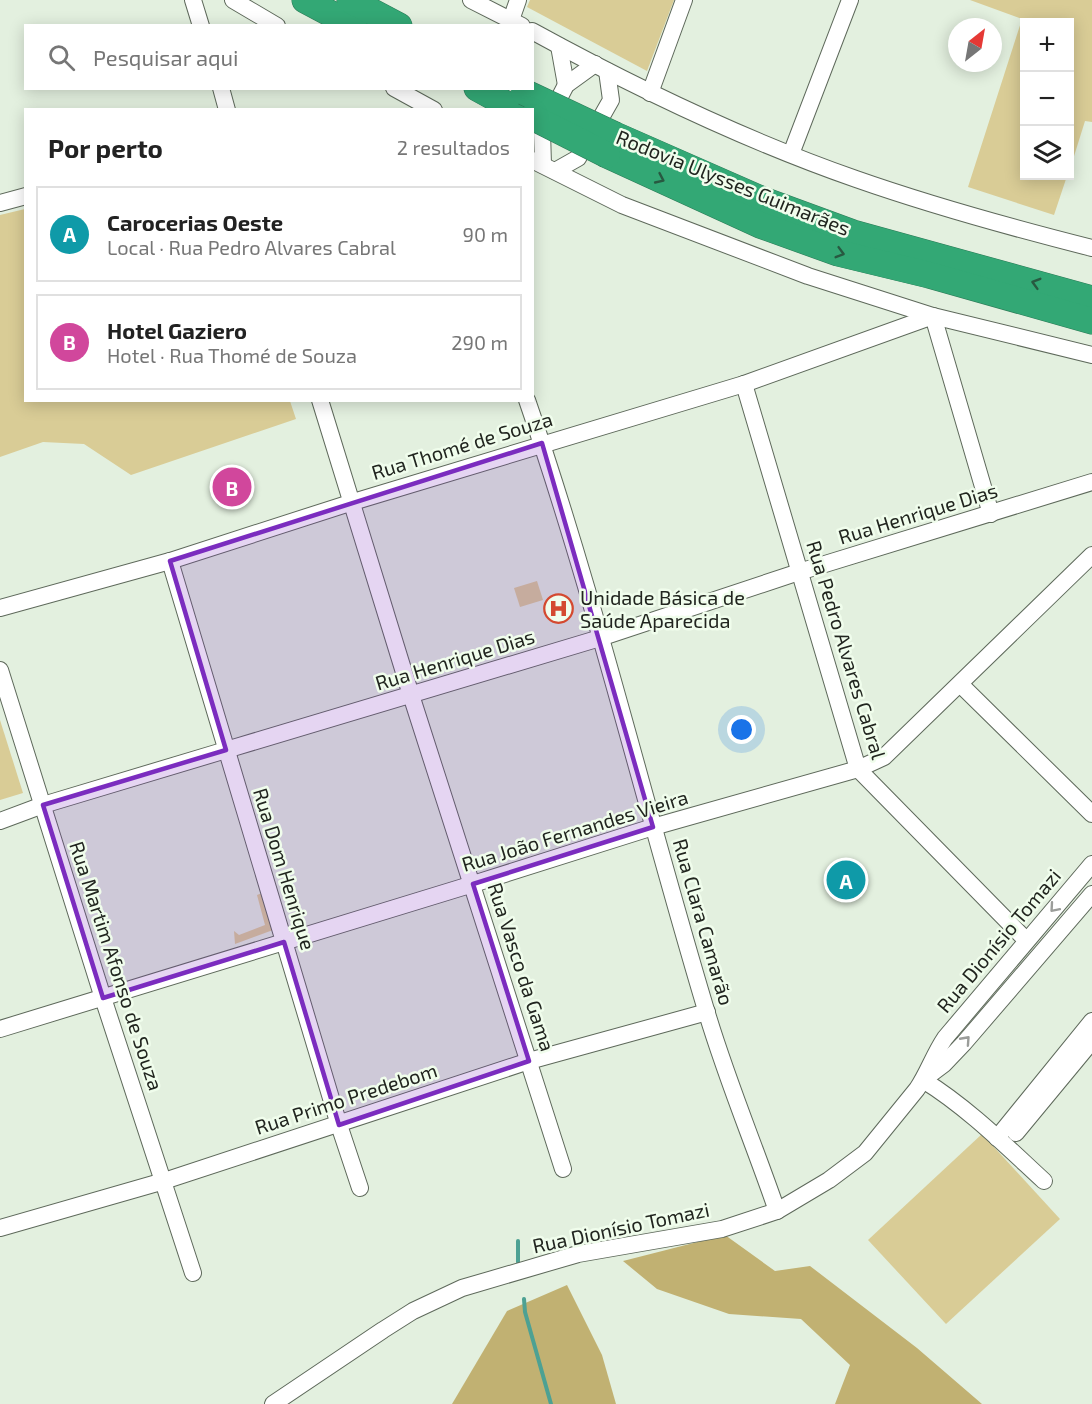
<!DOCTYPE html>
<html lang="pt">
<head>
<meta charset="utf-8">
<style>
	:root { --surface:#fff; --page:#f6f6f6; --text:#222; --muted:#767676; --line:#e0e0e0; --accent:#b45309 }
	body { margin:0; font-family:"Exo 2",sans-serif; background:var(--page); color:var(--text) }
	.controls { position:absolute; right:18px; top:18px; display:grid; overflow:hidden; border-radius:0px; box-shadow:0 3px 15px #0003 }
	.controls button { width:54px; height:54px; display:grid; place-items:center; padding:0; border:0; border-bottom:2px solid var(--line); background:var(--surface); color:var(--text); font:30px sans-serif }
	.compass { position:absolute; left:948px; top:18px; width:54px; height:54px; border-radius:50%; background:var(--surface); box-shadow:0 3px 15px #0003; rotate:31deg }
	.you { position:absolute; left:742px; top:730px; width:21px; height:21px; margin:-15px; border:4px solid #fff; border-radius:50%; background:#1a73e8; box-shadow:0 0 0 9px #1a73e833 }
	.badge { display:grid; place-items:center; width:39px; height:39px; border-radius:50%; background:var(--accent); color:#fff; font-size:20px; font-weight:700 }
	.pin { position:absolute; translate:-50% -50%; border:3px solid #fff; box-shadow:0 2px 6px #0006 }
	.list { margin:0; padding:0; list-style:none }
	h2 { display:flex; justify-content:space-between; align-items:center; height:78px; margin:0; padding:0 24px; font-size:26px }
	h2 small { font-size:20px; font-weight:400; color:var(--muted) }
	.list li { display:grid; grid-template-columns:39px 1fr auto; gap:18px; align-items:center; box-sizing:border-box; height:96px; margin:0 12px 12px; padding:0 12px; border:2px solid var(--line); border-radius:0px }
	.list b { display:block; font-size:22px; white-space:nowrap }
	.list p { margin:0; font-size:20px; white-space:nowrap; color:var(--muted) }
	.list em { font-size:20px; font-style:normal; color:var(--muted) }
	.icon { flex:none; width:33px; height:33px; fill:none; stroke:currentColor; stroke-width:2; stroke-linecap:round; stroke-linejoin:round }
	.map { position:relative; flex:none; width:1092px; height:1404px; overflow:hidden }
	.search { position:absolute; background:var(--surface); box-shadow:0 3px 15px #0003; left:24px; top:24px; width:510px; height:66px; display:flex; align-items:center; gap:15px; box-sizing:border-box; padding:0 21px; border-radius:0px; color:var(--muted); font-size:22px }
	.panel { position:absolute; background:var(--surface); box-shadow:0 3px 15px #0003; left:24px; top:108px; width:510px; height:294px; border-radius:0px }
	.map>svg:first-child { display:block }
	.green { fill:#d9cc96 }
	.forest { fill:#c1b172 }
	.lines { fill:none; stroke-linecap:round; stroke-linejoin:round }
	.stream { stroke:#4da193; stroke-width:4 }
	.minor-casing { stroke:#5e695b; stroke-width:18 }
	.highway-casing { stroke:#2d7a57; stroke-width:27 }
	.minor { stroke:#fff; stroke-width:16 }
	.highway { stroke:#33a875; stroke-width:26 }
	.highway-bridge-casing { stroke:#2d7a57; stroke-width:27; stroke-linecap:butt }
	.highway-bridge { stroke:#33a875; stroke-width:26 }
	.oneway { stroke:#285941 }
	.oneway2 { stroke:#9b9d9a }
	.marked { fill:#7b2cbf; fill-opacity:0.2; stroke:#7b2cbf; stroke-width:4.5; stroke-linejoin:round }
	.labels { text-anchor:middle; stroke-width:5; stroke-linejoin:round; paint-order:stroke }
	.street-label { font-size:20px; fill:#21251f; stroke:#f0fdec }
	.poi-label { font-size:20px; fill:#21251f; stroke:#f0fdec; text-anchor:start }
</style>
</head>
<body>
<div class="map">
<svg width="1092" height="1404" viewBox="0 0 1092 1404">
	<rect width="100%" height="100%" fill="#e3f0df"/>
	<g class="green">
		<path d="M530,0H674L647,71L527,7Z"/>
		<path d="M970,0H1092V122L1085,121L1070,169V22H1024V176H1067L1054,215L968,187L1022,19Z"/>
		<path d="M25,209L26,400L290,401L296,419L131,475L84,444L43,442L0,457V215Z"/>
		<path d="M537,581L543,600L520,607L514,588Z"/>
		<path d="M0,720L23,793L0,800Z"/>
		<path d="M262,893L273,930L235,944L234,931L239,935L265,925L257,895Z"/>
		<path d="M982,1134L1060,1219L946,1324L868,1240Z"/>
	</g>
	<g class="forest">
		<path d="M725,1235L775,1271L810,1266L917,1348L982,1404H835L850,1365L801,1319L729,1314L657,1289L623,1261Z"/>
		<path d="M567,1285L602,1355L616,1404H452L507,1311Z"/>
	</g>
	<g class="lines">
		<g class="stream">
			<path d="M518,1262V1241"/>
			<path d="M524,1299L525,1312L551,1404"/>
		</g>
		<defs>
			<g id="minor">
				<path d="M193,0L201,26"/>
				<path d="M233,0L277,26"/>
				<path d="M471,0L522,26"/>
				<path d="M511,20L518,0"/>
				<path d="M532,31C636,88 744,140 856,179C933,206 1013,228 1092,248"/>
				<path d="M559,46L566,85"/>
				<path d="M221,88L227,110"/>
				<path d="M394,88L434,110"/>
				<path d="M650,93L684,0"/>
				<path d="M791,154L850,0"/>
				<path d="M532,160L622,205L808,276L933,316L1092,355"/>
				<path d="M543,165L542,131L566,85L595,64"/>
				<path d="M555,171L578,158L607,107L611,100L607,71"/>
				<path d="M0,203L26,196"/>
				<path d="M744,384L858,769L1026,940"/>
				<path d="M320,400L411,695L563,1169"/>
				<path d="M527,400C596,600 645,807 706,1010C726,1078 754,1144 777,1211"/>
				<path d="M170,561L339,1125L360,1188"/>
				<path d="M0,608L170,561L353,502L744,384L933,316L991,514"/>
				<path d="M0,670L103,998L193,1273"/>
				<path d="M961,685L1092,814"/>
				<path d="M0,821L43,805L226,750L600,638L799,572L1092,482"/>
				<path d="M0,1029L473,884L653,827L858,769L884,757L1092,555"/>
				<path d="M924,1079L944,1064L964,1043L1092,894"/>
				<path d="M923,1080C967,1107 1006,1146 1044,1181"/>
				<path d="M1016,1133L1092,1041"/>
				<path d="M997,1138L1092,1021"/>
				<path d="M0,1228L164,1181L529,1061L707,1012"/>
				<path d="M273,1404L383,1330L413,1311L462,1288L578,1254L722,1229L777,1211L829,1180L865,1153L917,1089C928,1073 934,1054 945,1038L1092,864"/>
			</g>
			<g id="highway">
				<path d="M305,0L354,26"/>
				<path d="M350,0L399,26"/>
				<path d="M477,88L517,110"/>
				<path d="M615,135L763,200L853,233L1092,299"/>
				<path d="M607,155L760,225L838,253L929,275L1092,321"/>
			</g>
		</defs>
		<use href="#minor" class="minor-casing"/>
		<use href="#highway" class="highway-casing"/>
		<use href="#minor" class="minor"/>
		<use href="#highway" class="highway"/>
		<defs>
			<g id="highway-bridge">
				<path d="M524,92L615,135"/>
				<path d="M532,117L607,155"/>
			</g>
		</defs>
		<use href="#highway-bridge" class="highway-bridge-casing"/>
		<use href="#highway-bridge" class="highway-bridge"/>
	</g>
	<defs><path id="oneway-chevron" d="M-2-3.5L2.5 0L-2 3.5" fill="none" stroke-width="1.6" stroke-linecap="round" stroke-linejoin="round" transform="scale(1.5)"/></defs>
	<g class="oneway">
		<use href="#oneway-chevron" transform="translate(660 179) rotate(25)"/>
		<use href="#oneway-chevron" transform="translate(840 253) rotate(16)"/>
		<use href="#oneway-chevron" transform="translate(1036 283) rotate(-164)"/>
	</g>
	<g class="oneway2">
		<use href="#oneway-chevron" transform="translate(1054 908) rotate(131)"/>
		<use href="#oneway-chevron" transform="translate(966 1040) rotate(-48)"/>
	</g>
	<path class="marked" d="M542,443L653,827L473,884L529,1061L339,1125L284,942L103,998L43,805L226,750L170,561Z"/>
	<defs>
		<symbol id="hospital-ring" viewBox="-11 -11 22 22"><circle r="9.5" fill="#f0fdec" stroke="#d44930" stroke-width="1.5"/><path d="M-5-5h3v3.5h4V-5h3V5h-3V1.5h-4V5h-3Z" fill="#d44930"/></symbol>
	</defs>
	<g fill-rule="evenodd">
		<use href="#hospital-ring" x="542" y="592" width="33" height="33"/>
	</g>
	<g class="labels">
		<g class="street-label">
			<text transform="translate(733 183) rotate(22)" y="7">Rodovia Ulysses Guimarães</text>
			<text transform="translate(462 446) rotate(-17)" y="7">Rua Thomé de Souza</text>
			<text transform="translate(918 514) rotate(-17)" y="7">Rua Henrique Dias</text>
			<text transform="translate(846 650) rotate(73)" y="7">Rua Pedro Alvares Cabral</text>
			<text transform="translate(455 660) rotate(-17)" y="7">Rua Henrique Dias</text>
			<text transform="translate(575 831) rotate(-17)" y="7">Rua João Fernandes Vieira</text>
			<text transform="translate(284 869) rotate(73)" y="7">Rua Dom Henrique</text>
			<text transform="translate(703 922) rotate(74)" y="7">Rua Clara Camarão</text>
			<text transform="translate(999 941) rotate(-50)" y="7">Rua Dionísio Tomazi</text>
			<text transform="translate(116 966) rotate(72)" y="7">Rua Martim Afonso de Souza</text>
			<text transform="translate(521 967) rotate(72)" y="7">Rua Vasco da Gama</text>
			<text transform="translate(346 1099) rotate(-18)" y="7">Rua Primo Predebom</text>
			<text transform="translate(621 1228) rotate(-12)" y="7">Rua Dionísio Tomazi</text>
		</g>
		<g class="poi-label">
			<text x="580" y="605">Unidade Básica de<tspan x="580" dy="23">Saúde Aparecida</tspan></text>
		</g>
	</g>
</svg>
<div class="controls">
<button>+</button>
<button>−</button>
<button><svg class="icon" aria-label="layers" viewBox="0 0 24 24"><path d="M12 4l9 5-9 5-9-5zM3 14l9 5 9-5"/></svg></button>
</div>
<svg class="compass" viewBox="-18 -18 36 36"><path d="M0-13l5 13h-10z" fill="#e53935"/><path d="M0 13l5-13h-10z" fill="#767676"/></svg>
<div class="you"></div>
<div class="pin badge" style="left:846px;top:880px;background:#0f9aa8">A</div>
<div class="pin badge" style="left:232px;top:487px;background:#d1479c">B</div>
<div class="search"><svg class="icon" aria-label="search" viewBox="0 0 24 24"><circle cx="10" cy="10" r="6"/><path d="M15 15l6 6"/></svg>Pesquisar aqui</div>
<section class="panel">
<h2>Por perto<small>2 resultados</small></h2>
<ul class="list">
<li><span class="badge" style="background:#0f9aa8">A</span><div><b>Carocerias Oeste</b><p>Local · Rua Pedro Alvares Cabral</p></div><em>90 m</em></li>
<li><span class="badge" style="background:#d1479c">B</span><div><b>Hotel Gaziero</b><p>Hotel · Rua Thomé de Souza</p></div><em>290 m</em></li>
</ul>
</section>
</div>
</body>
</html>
